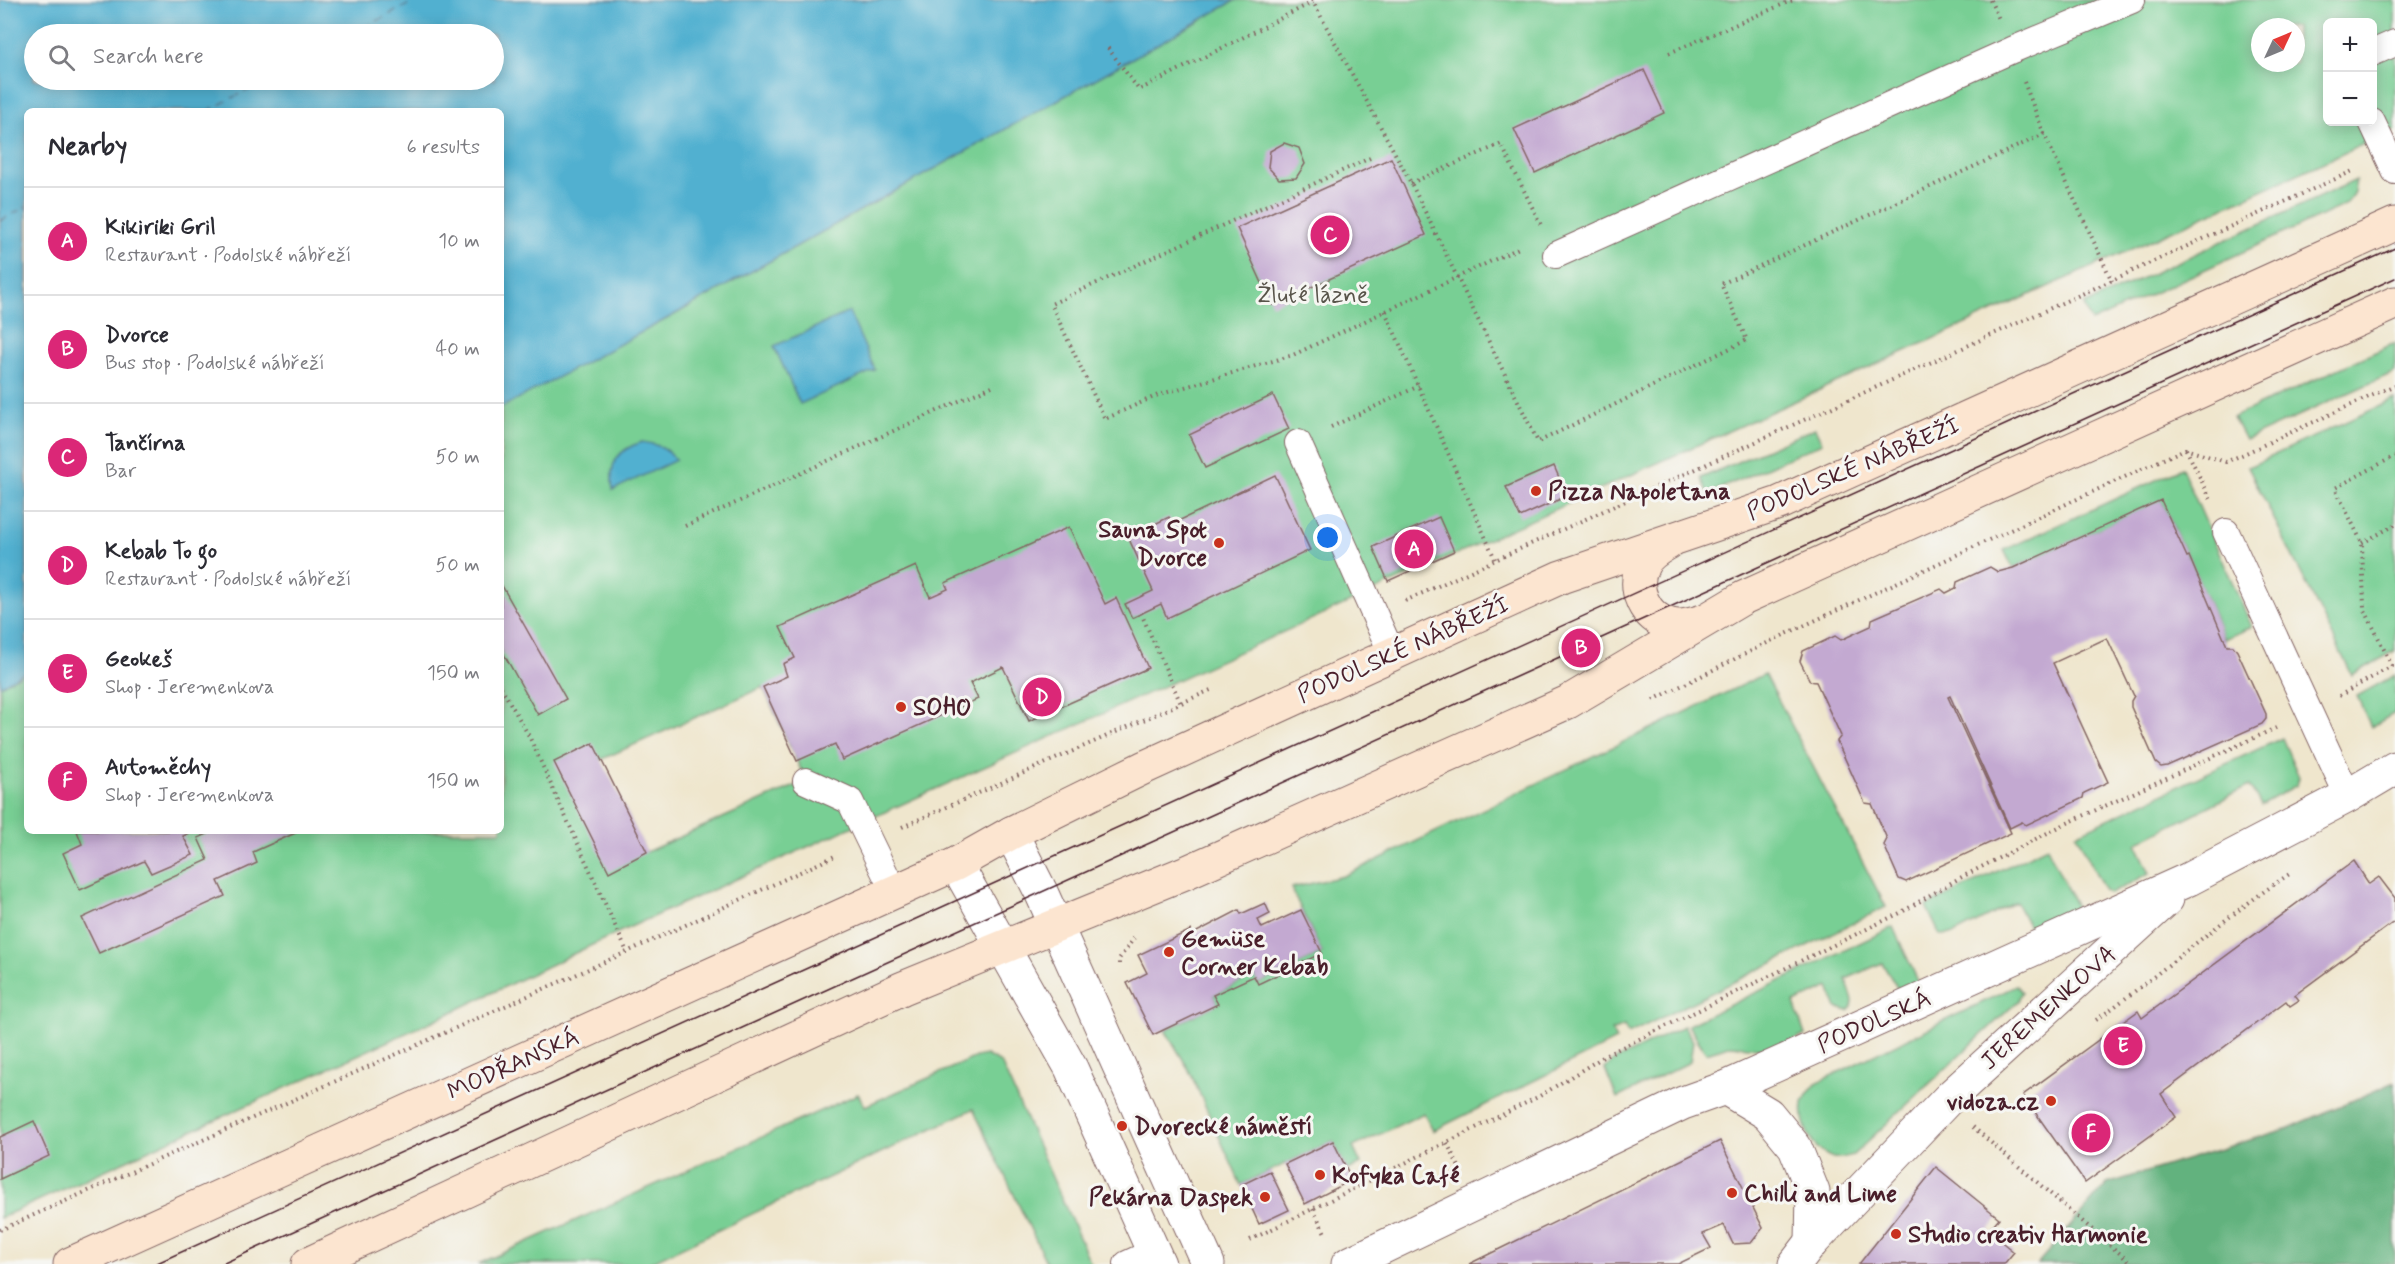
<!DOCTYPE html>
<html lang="en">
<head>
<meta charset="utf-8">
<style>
	:root { --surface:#fff; --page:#f7f7f7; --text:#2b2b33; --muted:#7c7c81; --line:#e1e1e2; --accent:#db2777 }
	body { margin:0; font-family:Mynerve,sans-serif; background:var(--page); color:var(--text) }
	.controls { position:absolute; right:18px; top:18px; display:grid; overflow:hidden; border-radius:9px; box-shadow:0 3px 15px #0003 }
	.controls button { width:54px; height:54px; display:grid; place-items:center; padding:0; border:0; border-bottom:2px solid var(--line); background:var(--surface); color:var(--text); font:30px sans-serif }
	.compass { position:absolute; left:2251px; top:18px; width:54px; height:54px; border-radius:50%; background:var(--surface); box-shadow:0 3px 15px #0003; rotate:46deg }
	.you { position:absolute; left:1328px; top:538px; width:21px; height:21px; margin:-15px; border:4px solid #fff; border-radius:50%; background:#1a73e8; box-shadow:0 0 0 9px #1a73e833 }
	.badge { display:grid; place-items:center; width:39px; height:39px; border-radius:50%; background:var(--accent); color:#fff; font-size:20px; font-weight:700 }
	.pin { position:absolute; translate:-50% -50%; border:3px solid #fff; box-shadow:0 2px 6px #0006 }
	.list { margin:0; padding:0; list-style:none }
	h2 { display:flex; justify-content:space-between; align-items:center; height:78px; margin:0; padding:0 24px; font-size:26px }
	h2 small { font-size:20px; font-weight:400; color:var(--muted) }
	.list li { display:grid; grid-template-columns:39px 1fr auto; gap:18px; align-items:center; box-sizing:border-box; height:108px; padding:0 24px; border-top:2px solid var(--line) }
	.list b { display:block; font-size:22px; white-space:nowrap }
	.list p { margin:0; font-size:20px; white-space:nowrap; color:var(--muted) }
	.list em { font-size:20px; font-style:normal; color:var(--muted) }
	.icon { flex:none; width:33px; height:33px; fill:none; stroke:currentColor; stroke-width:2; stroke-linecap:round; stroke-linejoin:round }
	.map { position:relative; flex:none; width:2395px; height:1264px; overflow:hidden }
	.search { position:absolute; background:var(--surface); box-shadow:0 3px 15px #0003; left:24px; top:24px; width:480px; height:66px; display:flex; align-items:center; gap:15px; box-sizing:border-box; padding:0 21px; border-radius:33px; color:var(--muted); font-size:22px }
	.panel { position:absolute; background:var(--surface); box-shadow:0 3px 15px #0003; left:24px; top:108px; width:480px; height:726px; border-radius:9px }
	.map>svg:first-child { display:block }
	.green { fill:#78cf94; stroke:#617760; stroke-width:1.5; fill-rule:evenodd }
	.forest { fill:#62b27e; stroke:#566854; stroke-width:1.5 }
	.water { fill:#51b0d0; stroke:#4e687e; stroke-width:1.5; fill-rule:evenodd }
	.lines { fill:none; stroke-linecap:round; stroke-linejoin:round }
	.ferry { stroke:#4d596d; stroke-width:1.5; stroke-dasharray:8 6; stroke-linecap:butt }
	.building { fill:#c3a9d1 }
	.service-casing { stroke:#846564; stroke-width:28 }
	.minor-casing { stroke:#846564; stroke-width:35 }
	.tertiary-casing { stroke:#846564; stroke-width:35 }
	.secondary-casing { stroke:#846564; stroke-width:35 }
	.path { stroke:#846564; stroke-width:4; stroke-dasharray:1.5 4.5; stroke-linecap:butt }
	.service { stroke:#fff; stroke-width:26 }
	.minor { stroke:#fff; stroke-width:33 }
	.tertiary { stroke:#fff; stroke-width:33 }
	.secondary { stroke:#fce5d0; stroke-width:33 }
	.tram { stroke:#4a1f2b; stroke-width:1.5 }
	.poi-dot { fill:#c8321e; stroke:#f6f6f2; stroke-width:2 }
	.labels { text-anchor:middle; stroke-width:6; stroke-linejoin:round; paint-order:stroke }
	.park-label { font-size:24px; fill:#58544a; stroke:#f6f6f2 }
	.street-label { font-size:24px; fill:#4a1f2b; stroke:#f6f6f2 }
	.poi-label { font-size:24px; font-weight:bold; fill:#4a1f2b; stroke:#f6f6f2; text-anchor:start }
</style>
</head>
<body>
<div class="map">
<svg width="2395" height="1264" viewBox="0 0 2395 1264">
	<rect width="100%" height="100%" fill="#f6f6f2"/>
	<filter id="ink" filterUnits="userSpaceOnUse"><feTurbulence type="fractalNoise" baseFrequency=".0167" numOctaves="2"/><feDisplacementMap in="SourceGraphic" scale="12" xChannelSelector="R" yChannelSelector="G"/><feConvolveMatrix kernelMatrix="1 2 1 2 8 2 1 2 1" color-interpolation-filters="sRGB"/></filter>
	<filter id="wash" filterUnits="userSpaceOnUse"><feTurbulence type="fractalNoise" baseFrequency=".008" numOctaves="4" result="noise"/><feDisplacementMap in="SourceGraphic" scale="24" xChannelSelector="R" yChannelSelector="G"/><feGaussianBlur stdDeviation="1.35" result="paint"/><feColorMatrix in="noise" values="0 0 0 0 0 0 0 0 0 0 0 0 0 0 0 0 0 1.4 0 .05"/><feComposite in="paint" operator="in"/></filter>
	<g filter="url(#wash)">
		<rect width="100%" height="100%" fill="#efe6cd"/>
		<g class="green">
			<path d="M1236,0H2395V130L617,933L450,1013L0,1218V686L27,671V831H501V406L672,316ZM2328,22H2372V122H2328ZM2260,27H2296V63H2260ZM763,687L806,781L646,852L600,760Z"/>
			<path d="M2356,180L2354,192L2347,204L2091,322L2084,305Z"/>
			<path d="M2395,343V372L2245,440L2233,417Z"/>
			<path d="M2395,399V651L2352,675L2248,467Z"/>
			<path d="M1815,428L1822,443L1708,494L1701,478Z"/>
			<path d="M2182,468L2252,627L2224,639L2189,557H2187L2161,501L2013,568L2004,550Z"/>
			<path d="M1765,674L1886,907L1628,1034L1624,1026L1612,1031L1616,1040L1433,1131L1424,1113L1353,1147L1361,1164L1347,1170L1333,1141L1241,1185L1188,1068L1165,1030L1217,1004L1213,995L1254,976L1258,984L1322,953L1291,888L1344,876Z"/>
			<path d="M2395,675V713L2371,727L2357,696Z"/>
			<path d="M2282,738L2299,777L2297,785L2261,805L2249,786L2136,843L2150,873L2110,894L2105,891L2076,834Z"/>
			<path d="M2047,847L2077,909L2038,930L2030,929L2016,902L1954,934L1940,935L1926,906Z"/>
			<path d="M1893,927L1918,981L1917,986L1901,994L1882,963L1846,979L1853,1001L1852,1007L1848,1011L1837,1008L1829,987L1794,1003L1805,1035L1774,1050L1732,1045L1706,1053L1688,1025Z"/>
			<path d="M2016,986L2022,992L2018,1001L1853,1155C1847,1156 1840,1159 1834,1158C1812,1152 1800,1124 1803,1103C1805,1096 1812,1089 1816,1083Z"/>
			<path d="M1684,1026L1693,1041L1690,1062L1617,1098L1605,1069L1613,1061Z"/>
			<path d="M986,1055L1001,1063L1091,1264H1047L973,1109L647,1264H478L858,1094L865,1106L976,1057Z"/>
		</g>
		<path class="forest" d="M2395,1082V1264H2037L2107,1184L2289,1128Z"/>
		<g class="water">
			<path d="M0,0H1236L672,316L501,408V111H27V671L0,686ZM34,34H494V80H34Z"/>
			<path d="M849,312L875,370L800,404L774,346Z"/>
			<path d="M642,442C657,444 666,448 676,460L613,490C608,463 617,450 642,442Z"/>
		</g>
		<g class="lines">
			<g class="ferry">
				<path d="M352,34L417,0"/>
				<path d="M207,111L267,80"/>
				<path d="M0,221L27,206"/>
			</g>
		</g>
		<g id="blocks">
			<g class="building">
				<path d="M1644,70L1664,113L1535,173L1514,129Z"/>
				<path d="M1284,143L1299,148L1305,164L1296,178L1279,179L1268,167L1270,151Z"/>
				<path d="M1391,158L1426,235L1272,305L1237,228Z"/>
				<path d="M1273,395L1289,429L1205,468L1189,435Z"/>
				<path d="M1554,466L1567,496L1520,517L1506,487Z"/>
				<path d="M1275,475L1310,550L1167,618L1161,604L1132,618L1125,604L1153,591L1128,537L1169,517L1172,524Z"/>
				<path d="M2161,500L2187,557L2189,556L2227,646H2233L2237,651L2266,714V719L2262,724L2167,766L2161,767L2156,763L2131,707V701L2134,696L2107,638L2053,663L2108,782L2084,793L2083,798L2026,825L2022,822L2010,828L1950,696L1948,697L2011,833L1906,882L1899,879L1884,845L1887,839L1872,804L1865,803L1837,741L1841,736L1816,682L1810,681L1800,661L1803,651L1835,636L1841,640L1871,626L1872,619L1941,589L1946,593L1956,588L1957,582L1990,567L1998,572L2013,568Z"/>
				<path d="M1439,517L1454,551L1388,581L1373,547Z"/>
				<path d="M1069,527L1105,604L1116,598L1148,668L1029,721L1003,667L970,683L978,699L842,760L835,744L797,761L763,687L787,676L783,664L795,658L780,627L916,566L930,597L948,589L945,583Z"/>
				<path d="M501,584L566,699L538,715L501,649Z"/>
				<path d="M593,743L647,852L609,872L554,762Z"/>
				<path d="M77,831H194L183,836L193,855L151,873L144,861L80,890L63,853L82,844Z"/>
				<path d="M214,831H300L253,852L257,863L218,881L225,896L99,953L82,918L208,860L198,838Z"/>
				<path d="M2354,861L2369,884L2379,877L2395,898V921L2295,995L2299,1000L2290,1006L2286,1001L2161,1094L2176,1117L2085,1183L2023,1095L2138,1011L2142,1018Z"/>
				<path d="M1265,903L1270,914L1258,920L1262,928L1301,910L1322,953L1258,984L1254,976L1213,995L1218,1004L1153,1035L1127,983L1147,973L1138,955L1191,930L1193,934L1239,910L1241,914Z"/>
				<path d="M34,1121L49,1156L0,1179V1137Z"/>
				<path d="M1333,1141L1352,1180L1305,1204L1285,1164Z"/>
				<path d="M1720,1141L1763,1228L1751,1243L1733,1244L1724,1225L1703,1234L1711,1248L1678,1264H1469Z"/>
				<path d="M1936,1167L1999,1218L1988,1231L2014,1252L2004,1264H1859Z"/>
				<path d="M1270,1171L1289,1210L1259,1224L1241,1185Z"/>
			</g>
		</g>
	</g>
	<g filter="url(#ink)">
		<use href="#blocks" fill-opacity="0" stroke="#846564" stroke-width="1.5"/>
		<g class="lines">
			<defs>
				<g id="service">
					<path d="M2372,53L2395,43"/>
					<path d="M2372,122L2395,171"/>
					<path d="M1556,255L2012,50L2132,0"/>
					<path d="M1298,443L1392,654"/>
					<path d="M2226,532L2348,796"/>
					<path d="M806,781L850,801L894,892"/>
					<path d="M1127,1264L1153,1252"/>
				</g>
				<g id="minor">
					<path d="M1725,1088L1768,1114L1795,1147L1813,1192L1812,1242"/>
					<path d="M1348,1264L1683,1103L1725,1088L2189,879L2348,796L2395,768"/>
					<path d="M1795,1264L1812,1242L1950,1097L2167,899"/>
				</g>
				<g id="tertiary">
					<path d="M1011,833L1041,892L1208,1264"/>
					<path d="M956,864L1071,1068L1159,1264"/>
				</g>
				<g id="secondary">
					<path d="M1668,543C1658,549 1648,554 1643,565C1631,588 1645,619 1671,625C1682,628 1693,624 1703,621"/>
					<path d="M70,1264L956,864L1011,833L1143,768L1561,577L1779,503L2395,224"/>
					<path d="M308,1264L903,988L1187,872L1568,702L1743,598L2395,303"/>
				</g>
			</defs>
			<use href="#service" class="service-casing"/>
			<use href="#minor" class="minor-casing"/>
			<use href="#tertiary" class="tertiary-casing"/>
			<use href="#secondary" class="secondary-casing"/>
			<g class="path">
				<path d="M1312,0L1411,183L1538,442L1747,340L1721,284L2044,134L2112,281"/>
				<path d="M1990,0L1999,19"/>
				<path d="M1108,48L1139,90L1313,2"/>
				<path d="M1669,53L1793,0"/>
				<path d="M2024,82L2044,134"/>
				<path d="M1370,158L1051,304L1105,419L1158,395L1293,355L1521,247"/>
				<path d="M1411,183L1501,144L1541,225"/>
				<path d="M1385,311L1495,559"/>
				<path d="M1331,427L1419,386"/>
				<path d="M2186,449L2212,502"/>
				<path d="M685,526L992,386"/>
				<path d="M2362,543L2395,525"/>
				<path d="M1405,601L2355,170"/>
				<path d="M1141,613L1181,704"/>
				<path d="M2392,666L2364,608L2362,543L2335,488L2395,456"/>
				<path d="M501,687L529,736L627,952"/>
				<path d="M2339,696L2395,664"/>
				<path d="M1653,700L1773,640L2185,449L2226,462L2395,385"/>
				<path d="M902,827L1213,689"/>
				<path d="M1119,964V959L1134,938"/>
				<path d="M2096,1020C2162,973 2223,918 2291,873"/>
				<path d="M1973,1127L2132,1264"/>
				<path d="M1447,1143L1459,1167"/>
				<path d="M1313,1209L1325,1233"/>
				<path d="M0,1230L627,952L837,855"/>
				<path d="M1250,1240L1538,1097L1608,1054L1900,913L1956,880L2061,826L2276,728"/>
			</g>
			<use href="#service" class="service"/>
			<use href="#minor" class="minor"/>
			<use href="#tertiary" class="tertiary"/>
			<use href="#secondary" class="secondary"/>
			<g class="tram">
				<path d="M155,1264L2395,248"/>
				<path d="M222,1264L2395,278"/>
			</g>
		</g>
	</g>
	<g class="poi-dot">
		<circle cx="1536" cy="491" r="6"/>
		<circle cx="1219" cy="543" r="6"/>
		<circle cx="901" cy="707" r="6"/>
		<circle cx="1169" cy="952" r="6"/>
		<circle cx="2051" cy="1101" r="6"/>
		<circle cx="1122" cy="1126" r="6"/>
		<circle cx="1320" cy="1175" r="6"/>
		<circle cx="1732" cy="1193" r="6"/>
		<circle cx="1265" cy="1197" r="6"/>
		<circle cx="1896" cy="1234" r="6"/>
	</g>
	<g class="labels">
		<g class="park-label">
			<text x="1313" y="302">Žluté lázně</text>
		</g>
		<g class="street-label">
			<text transform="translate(1853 468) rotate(-23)" y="8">PODOLSKÉ NÁBŘEŽÍ</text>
			<text transform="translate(1403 649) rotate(-24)" y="8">PODOLSKÉ NÁBŘEŽÍ</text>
			<text transform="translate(2048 1007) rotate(-42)" y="8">JEREMENKOVA</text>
			<text transform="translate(1874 1021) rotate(-24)" y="8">PODOLSKÁ</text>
			<text transform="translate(513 1064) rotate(-24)" y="8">MODŘANSKÁ</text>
		</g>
		<g class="poi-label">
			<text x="1548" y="499">Pizza Napoletana</text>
			<text x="1207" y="537" text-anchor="end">Sauna Spot<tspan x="1207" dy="28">Dvorce</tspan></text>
			<text x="913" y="715">SOHO</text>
			<text x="1181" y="946">Gemüse<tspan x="1181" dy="28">Corner Kebab</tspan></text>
			<text x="2039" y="1109" text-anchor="end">vidoza.cz</text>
			<text x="1134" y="1134">Dvorecké náměstí</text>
			<text x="1332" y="1183">Kofyka Café</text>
			<text x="1744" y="1201">Chilli and Lime</text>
			<text x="1253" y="1205" text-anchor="end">Pekárna Daspek</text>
			<text x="1908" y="1242">Studio creativ Harmonie</text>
		</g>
	</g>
</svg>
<div class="controls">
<button>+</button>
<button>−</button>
</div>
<svg class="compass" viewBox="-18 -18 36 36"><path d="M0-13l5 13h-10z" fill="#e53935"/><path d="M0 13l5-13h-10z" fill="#7c7c81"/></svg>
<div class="you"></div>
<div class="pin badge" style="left:1414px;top:549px">A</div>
<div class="pin badge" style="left:1581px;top:648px">B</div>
<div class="pin badge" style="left:1330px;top:235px">C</div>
<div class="pin badge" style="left:1042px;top:697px">D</div>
<div class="pin badge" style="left:2123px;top:1046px">E</div>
<div class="pin badge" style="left:2091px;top:1133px">F</div>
<div class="search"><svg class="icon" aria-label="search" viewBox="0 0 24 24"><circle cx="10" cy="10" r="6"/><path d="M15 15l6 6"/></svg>Search here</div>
<section class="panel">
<h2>Nearby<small>6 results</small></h2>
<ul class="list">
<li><span class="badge">A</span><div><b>Kikiriki Gril</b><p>Restaurant · Podolské nábřeží</p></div><em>10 m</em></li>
<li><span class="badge">B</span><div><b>Dvorce</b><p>Bus stop · Podolské nábřeží</p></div><em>40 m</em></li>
<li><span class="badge">C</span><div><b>Tančírna</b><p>Bar</p></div><em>50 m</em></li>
<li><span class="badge">D</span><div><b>Kebab To go</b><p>Restaurant · Podolské nábřeží</p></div><em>50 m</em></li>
<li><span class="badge">E</span><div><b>Geokeš</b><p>Shop · Jeremenkova</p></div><em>150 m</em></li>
<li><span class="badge">F</span><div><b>Automěchy</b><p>Shop · Jeremenkova</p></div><em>150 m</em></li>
</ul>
</section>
</div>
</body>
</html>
